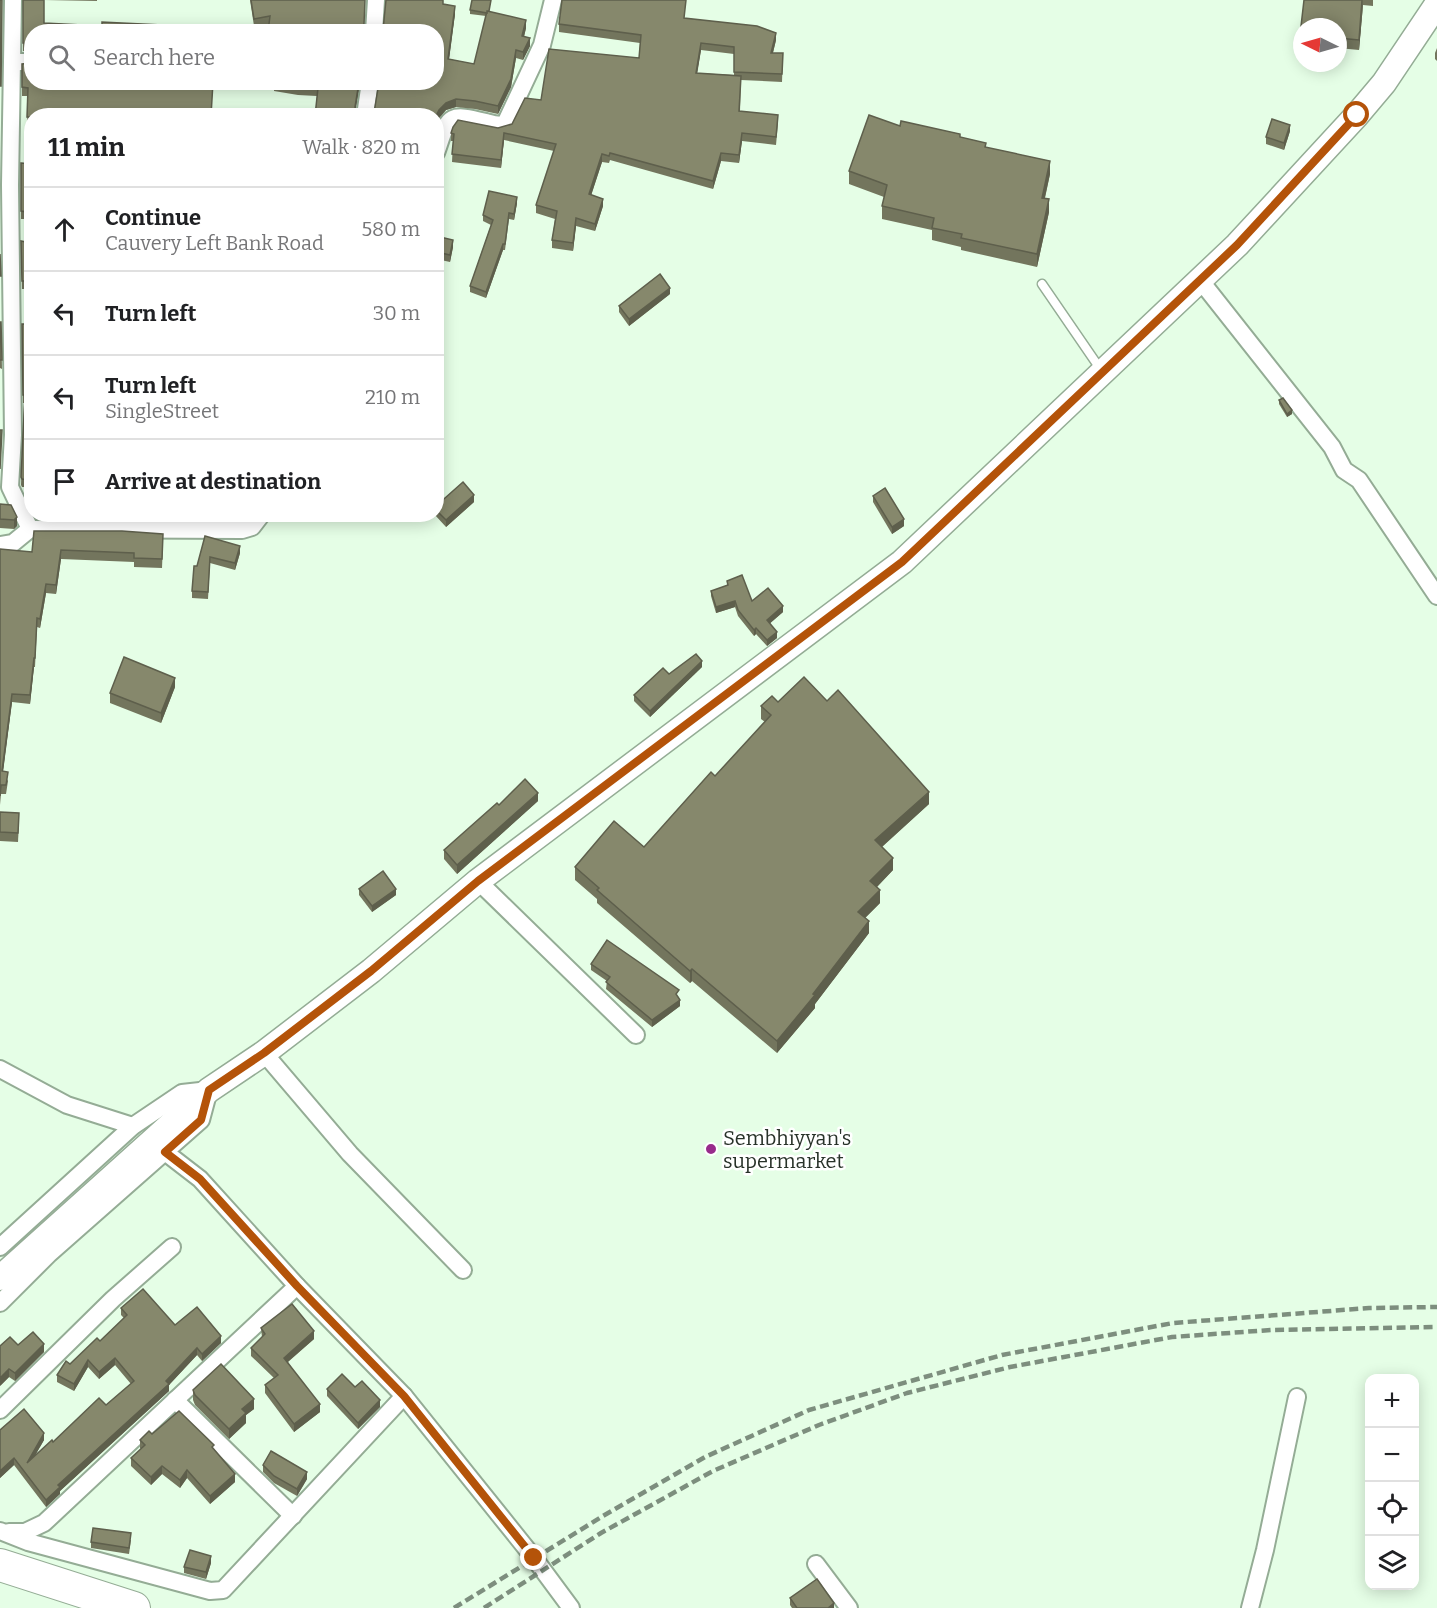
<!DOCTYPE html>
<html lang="en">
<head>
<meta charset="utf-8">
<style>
	:root { --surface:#fff; --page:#f2f2f2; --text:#202124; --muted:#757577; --line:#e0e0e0 }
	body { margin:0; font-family:Bitter,serif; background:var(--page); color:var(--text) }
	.controls { position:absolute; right:18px; bottom:18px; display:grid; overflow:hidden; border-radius:12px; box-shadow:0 3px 15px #0003 }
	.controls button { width:54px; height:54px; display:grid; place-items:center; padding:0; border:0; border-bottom:2px solid var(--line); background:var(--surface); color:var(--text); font:30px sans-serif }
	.compass { position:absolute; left:1293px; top:18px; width:54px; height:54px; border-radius:50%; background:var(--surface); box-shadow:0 3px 15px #0003; rotate:275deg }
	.stop { position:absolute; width:18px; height:18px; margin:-14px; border:4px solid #b45309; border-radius:50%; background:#fff }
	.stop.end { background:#b45309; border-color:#fff; box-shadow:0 2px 6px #0008 }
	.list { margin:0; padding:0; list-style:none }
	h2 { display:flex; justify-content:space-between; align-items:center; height:78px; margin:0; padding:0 24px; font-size:26px }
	h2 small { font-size:20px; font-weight:400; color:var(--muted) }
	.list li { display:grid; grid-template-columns:39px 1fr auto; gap:18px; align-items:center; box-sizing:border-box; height:84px; padding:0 24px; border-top:2px solid var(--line) }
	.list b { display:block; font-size:22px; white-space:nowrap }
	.list p { margin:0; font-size:20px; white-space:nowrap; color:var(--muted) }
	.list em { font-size:20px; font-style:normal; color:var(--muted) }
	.icon { flex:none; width:33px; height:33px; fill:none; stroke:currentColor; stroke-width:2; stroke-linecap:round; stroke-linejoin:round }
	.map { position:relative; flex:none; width:1437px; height:1608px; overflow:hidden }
	.search { position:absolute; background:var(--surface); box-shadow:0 3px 15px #0003; left:24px; top:24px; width:420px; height:66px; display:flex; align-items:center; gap:15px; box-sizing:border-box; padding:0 21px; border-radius:24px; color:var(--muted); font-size:22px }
	.panel { position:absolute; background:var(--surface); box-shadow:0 3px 15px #0003; left:24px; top:108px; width:420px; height:414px; border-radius:24px }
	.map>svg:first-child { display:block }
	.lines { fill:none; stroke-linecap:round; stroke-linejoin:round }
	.lane-casing { stroke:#94ac95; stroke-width:11 }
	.street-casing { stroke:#94ac95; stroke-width:20 }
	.secondary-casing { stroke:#94ac95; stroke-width:27 }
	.highway-casing { stroke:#94ac95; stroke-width:34 }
	.lane { stroke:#fff; stroke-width:8 }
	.street { stroke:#fff; stroke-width:16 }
	.secondary { stroke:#fff; stroke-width:24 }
	.highway { stroke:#fff; stroke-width:32 }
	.rail { stroke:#7d8e7e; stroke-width:4.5; stroke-dasharray:9 4.5; stroke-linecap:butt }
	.wall { fill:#73755d; fill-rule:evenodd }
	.shaded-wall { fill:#5e5f4c }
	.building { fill:#86886c; stroke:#5e5f4c; stroke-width:1.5 }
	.route { stroke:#b45309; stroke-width:8 }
	.poi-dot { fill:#982b8b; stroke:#fff; stroke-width:2 }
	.labels { text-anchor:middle; stroke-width:5; stroke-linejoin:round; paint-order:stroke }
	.poi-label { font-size:20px; fill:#283229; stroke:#fff; text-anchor:start }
</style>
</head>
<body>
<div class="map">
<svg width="1437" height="1608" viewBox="0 0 1437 1608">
	<rect width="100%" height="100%" fill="#e5fee6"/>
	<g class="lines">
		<defs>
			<path id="lane" d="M1042,284L1101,370"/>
			<g id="street">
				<path d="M13,0L10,185L13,435L10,487L30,529"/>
				<path d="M374,32L376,0"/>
				<path d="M12,62H32"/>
				<path d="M365,116L370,82"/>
				<path d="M436,153C449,116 446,112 486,122C493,124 499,126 505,124L542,45L553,0"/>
				<path d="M1200,280L1332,447L1344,470L1359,480L1437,596"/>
				<path d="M0,545L13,543L30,529L242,530L252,527L262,514"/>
				<path d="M478,881L636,1035"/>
				<path d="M264,1053L350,1154L463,1270"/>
				<path d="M0,1069L67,1105L133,1126"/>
				<path d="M165,1152L200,1179L297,1286L404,1396L534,1558L571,1608"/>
				<path d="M0,1247L133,1126L182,1093L209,1090L201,1120L49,1254L0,1303"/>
				<path d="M175,1400L293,1516"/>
				<path d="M0,1410L113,1299L172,1247"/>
				<path d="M0,1531L28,1542L210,1591L223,1590L404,1396"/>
				<path d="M9,1532H25L44,1523L297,1286"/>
				<path d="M816,1564L849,1608"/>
				<path d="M1250,1608L1265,1550L1297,1397"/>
			</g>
			<path id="secondary" d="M0,1278L209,1090L264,1053L371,971L478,881L902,562L1237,245L1357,115L1384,83L1437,4"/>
			<path id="highway" d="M0,1565L134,1608"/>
		</defs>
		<use href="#lane" class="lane-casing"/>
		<use href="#street" class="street-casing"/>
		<use href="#secondary" class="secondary-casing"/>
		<use href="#highway" class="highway-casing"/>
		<use href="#lane" class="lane"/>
		<use href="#street" class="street"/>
		<use href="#secondary" class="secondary"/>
		<use href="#highway" class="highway"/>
		<g class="rail">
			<path d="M454,1608L603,1516L705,1457L809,1410L1002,1355L1173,1323L1369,1308L1437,1307"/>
			<path d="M484,1608L601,1533L713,1471L819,1425L907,1393L1010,1367L1172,1337L1271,1330L1437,1327"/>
		</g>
	</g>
	<g class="wall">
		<path d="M23,0H97V1L44,0V23L222,32H32V52L23,51Z"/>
		<path d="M250,0H365L269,24L254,26Z"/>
		<path d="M1304,0H1373V6L1363,5L1359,50L1338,48V27H1302V45H1300Z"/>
		<path d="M443,4L455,14L449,59L474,64L486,16L470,14V10L490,12L526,28L524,37L530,46L523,60L516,58L511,87L498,114L475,109L456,107L446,110L439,118L436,116H374V113Z"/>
		<path d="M684,18L776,40L773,53H783L782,82L741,80L740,111L778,123L776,145L742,141L739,163L721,161L713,189L610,160L609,163L602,162L591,195L603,206L595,231L576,226L573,251L552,248V240L555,219L536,213V205L554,151L504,140L501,168L452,162L453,141H451V133L498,128L512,124L541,100L639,58L640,43L559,32V24ZM701,50L734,54V75L697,73Z"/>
		<path d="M1437,48V61L1435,59V53Z"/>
		<path d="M22,64L32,82H214L212,97L32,116V126L27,125L28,96H22Z"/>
		<path d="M274,82H360L355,111L356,116H315L317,96L298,95L274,91Z"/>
		<path d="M900,126L960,137L1050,174L1045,198L1049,212L1037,267L961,250V247L932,240V230L882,219V206L884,197L849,184V171Z"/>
		<path d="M1290,131L1284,150L1266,144V137Z"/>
		<path d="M21,163L32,164V508L28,501L29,487H22L21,485L24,403H23L22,324H25L26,289H22L21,241L26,242L27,219H21Z"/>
		<path d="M517,203L514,220L509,219L505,250H503L486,298L470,292V286L491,225L483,221V215Z"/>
		<path d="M436,236L453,247L450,262L441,260L439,269L436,268Z"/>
		<path d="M670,294L629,326L619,312V306Z"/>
		<path d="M0,322H1L2,369L0,368Z"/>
		<path d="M1279,400L1292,414L1287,417L1279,404Z"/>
		<path d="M873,496L904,526L892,534L873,502Z"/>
		<path d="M474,502L446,527L435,515L436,514V506Z"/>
		<path d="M0,504L11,505L17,526L14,529L0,528Z"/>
		<path d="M35,514H113V519H37Z"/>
		<path d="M185,514H248L246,518L225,519V518Z"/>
		<path d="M205,536L240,553L235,570L210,563L208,599L192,598V591L197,566Z"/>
		<path d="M163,543L162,568L134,567V562L61,559L56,594L46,593L40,628L37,627L35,667H34L30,704L12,702L3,771L8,781L6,794H1L0,805V549L32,552Z"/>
		<path d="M727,581L752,601L783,612L770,623L777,638L767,646L756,634L754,636L738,616L735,607L716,613L711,596V591L727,586Z"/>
		<path d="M702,667L650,717L634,701V695L669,674Z"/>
		<path d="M175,687L161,723L110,703V693Z"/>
		<path d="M827,701L929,804L882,847L893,870L877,887L880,903L865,918L869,933L815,1004V1008L777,1053L692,981L690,983L597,903V899L575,880V867L644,847L715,776L765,722L761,719V706L778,702Z"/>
		<path d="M538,801L457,874L444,859V850L499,805Z"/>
		<path d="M0,812L19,822L18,842L0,841Z"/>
		<path d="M359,889L396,895L372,912L359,895Z"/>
		<path d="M591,964L679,997L680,1006L652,1027L606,989L607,981L591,970Z"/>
		<path d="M121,1308L175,1325L221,1343L202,1361L197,1355L169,1385V1391L60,1491V1494L46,1507L14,1465L0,1478V1430L44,1440L35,1455L106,1405L131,1384L115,1365L99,1379L88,1367L74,1391L57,1382V1375L100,1341L124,1318L121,1315Z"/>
		<path d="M261,1328L314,1339L288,1362L320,1412L294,1432L265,1393V1385L274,1378L251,1356V1348L262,1337Z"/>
		<path d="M18,1345L44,1352L15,1381L9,1377L0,1386Z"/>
		<path d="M355,1387L380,1407L358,1429L327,1396V1389Z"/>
		<path d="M193,1390L254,1409L246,1415V1423L229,1439L195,1405L193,1400Z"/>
		<path d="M152,1434L214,1449L235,1482L210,1504L187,1478L180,1488L162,1474L151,1485L131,1466V1458L141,1449L140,1448V1440Z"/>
		<path d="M263,1465L307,1479L297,1496L274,1483L263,1472Z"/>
		<path d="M131,1540L129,1554L91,1548V1542Z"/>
		<path d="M211,1563L206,1579L184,1573V1567Z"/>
		<path d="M790,1598L834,1608H792L790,1605Z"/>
	</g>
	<g class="shaded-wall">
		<path d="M1363,0V5L1359,50V40Z"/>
		<path d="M455,6V14L448,67V59Z"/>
		<path d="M526,20V28L522,44V36Z"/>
		<path d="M776,33V40L771,60V53Z"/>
		<path d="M530,38V46L523,60V52Z"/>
		<path d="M701,43V50L696,81V73Z"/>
		<path d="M516,50V58L511,87L498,114V106Z"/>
		<path d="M359,82H360L355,114V107Z"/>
		<path d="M456,99V107L446,110L439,118L436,123V116L439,110L446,103Z"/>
		<path d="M1290,125V131L1284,150V143Z"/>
		<path d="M504,133V140L501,168V160Z"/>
		<path d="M742,133V141L739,163V155Z"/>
		<path d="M721,153V161L713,189V181Z"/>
		<path d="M602,154V162L589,202V194Z"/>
		<path d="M1050,161V174L1042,210V198Z"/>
		<path d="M517,197V203L514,220V214Z"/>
		<path d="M603,199V206L595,231V224Z"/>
		<path d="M1049,199V212L1037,267V254Z"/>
		<path d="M576,218V226L573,251V243Z"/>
		<path d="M453,240V247L450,262V255Z"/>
		<path d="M503,244V250L486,298V292Z"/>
		<path d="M670,288V294L629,326V319Z"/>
		<path d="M1292,410V414L1287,417V414Z"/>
		<path d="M474,495V502L446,527V520Z"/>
		<path d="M17,517V526L14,529V520Z"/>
		<path d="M904,519V526L892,534V527Z"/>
		<path d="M240,546V553L235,570V563Z"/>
		<path d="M61,550V559L56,594V585Z"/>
		<path d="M46,584V593L40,628V619Z"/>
		<path d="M735,601V607L716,613V607Z"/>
		<path d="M783,606V612L767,626V620Z"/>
		<path d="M756,628V634L754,636V630Z"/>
		<path d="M777,632V638L767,646V640Z"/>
		<path d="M34,658V667L30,704V695Z"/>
		<path d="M702,661V667L650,717V711Z"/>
		<path d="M175,678V687L161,723V713Z"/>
		<path d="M12,694V702L2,780V771Z"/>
		<path d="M929,792V804L875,853V840Z"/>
		<path d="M538,793V801L457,874V865Z"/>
		<path d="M893,858V870L870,894V881Z"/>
		<path d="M396,889V895L372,912V906Z"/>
		<path d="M880,890V903L858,925V912Z"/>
		<path d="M869,921V933L815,1004V1008L777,1053V1041Z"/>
		<path d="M692,969V981L690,983V971Z"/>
		<path d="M680,1000V1006L652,1027V1020Z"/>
		<path d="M314,1331V1339L284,1365V1358Z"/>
		<path d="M221,1336V1343L202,1361V1354Z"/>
		<path d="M44,1344V1352L15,1381V1373Z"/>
		<path d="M197,1348V1355L169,1385V1391L60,1491V1494L46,1507V1500L58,1485L166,1381Z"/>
		<path d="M115,1358V1365L99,1379V1372Z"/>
		<path d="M88,1360V1367L74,1391V1384Z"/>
		<path d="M9,1369V1377L0,1386V1378Z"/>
		<path d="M254,1399V1409L246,1415V1423L229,1439V1429L242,1409Z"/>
		<path d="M380,1400V1407L358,1429V1423Z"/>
		<path d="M320,1404V1412L294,1432V1424Z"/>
		<path d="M44,1433V1440L27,1470V1463Z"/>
		<path d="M14,1458V1465L0,1478V1471Z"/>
		<path d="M162,1466V1474L151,1485V1477Z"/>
		<path d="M187,1470V1478L180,1488V1480Z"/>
		<path d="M307,1472V1479L297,1496V1489Z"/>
		<path d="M235,1474V1482L210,1504V1496Z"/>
		<path d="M211,1556V1563L206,1579V1572Z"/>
		<path d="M834,1603V1608H828Z"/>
	</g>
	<g class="building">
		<path d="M0,0H2L1,86H0Z"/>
		<path d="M23,0H44V23L102,26V22L204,27V25L222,26V32H32V43H23Z"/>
		<path d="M251,0H365L364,24L368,32H268L270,16L254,19Z"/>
		<path d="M386,0H443V4L455,6L448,59L474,64L487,11L526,20L522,36L530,38L523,52L516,50L511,79L498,106L475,101L456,99L446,103L439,110L436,116H385L386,113H374L379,82H436V32H381L383,30Z"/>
		<path d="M472,0H491L489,11H487V13L470,10Z"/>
		<path d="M562,0H686L684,18L757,26L776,33L771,53H783L782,74L734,72V47L701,43L696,73L741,76L739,111L778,115L776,137L742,133L739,155L721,153L713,181L610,153L609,156L602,154L589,194L603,199L595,224L576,218L573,243L552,240L557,211L536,205L556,144L504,133L501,160L452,154L454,134L451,133L453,127L458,120L498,128L512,124L525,98L541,100L549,49L639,58L641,35L559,24Z"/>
		<path d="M1304,0H1362L1359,40L1338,38V27H1302V35H1300Z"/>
		<path d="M32,63V82H213L211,116H32V117H27L28,88L22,87V64Z"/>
		<path d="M274,82H359L355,107L356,113H350L349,116H315L318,88L298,87Z"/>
		<path d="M869,115L900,126L901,121L960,134V137L986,143L985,147L1050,161L1042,198L1049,199L1037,254L961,238L962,234L932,228L934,218L882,206L887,185L849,171Z"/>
		<path d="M1272,119L1290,125L1284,143L1266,137Z"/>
		<path d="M21,163L32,164V500L28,494L30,480L22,479L21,477L25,395H23L22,324H25L26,281H22L21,241L26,242L27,212L21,211Z"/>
		<path d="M489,191L517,197L514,214L509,213L505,244H503L486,292L470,286L493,220L483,215Z"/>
		<path d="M436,236L453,240L450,255L441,253L439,262L436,261Z"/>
		<path d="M0,254L1,276H0Z"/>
		<path d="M660,274L670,288L629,319L619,306Z"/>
		<path d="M0,322H1L2,360H0Z"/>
		<path d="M1283,398L1292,410L1287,414L1279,400Z"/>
		<path d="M0,430H2L0,469Z"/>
		<path d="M463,482L474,495L446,520L436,510V506Z"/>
		<path d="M885,488L904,519L892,527L873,496Z"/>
		<path d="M0,504L11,505L17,517L14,520L0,519Z"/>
		<path d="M34,531H122L163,534L162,559L134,558V553L61,550L56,585L46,584L40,619L37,618L35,658H34L30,695L12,694L2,771L8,772L6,785H1L0,796V549L32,552Z"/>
		<path d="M205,536L240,546L235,563L210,557L208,592L192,591L194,566H197Z"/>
		<path d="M742,575L752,601L768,588L783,606L767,620L777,632L767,640L756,628L754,630L738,610L735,601L716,607L711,591L728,585L727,581Z"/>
		<path d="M696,654L702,661L650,711L634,695L663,668L669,674Z"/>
		<path d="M124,657L175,678L161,713L110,693Z"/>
		<path d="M804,677L827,701L838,690L929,792L875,840L893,858L870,881L880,890L858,912L869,921L813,994L815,995L777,1041L692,969L690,971L597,890L599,888L575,867L614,821L644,847L711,772L715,776L771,715L761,706L772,696L778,702Z"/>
		<path d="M525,779L538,793L457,865L444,850L497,803L499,805Z"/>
		<path d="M0,812L19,813L18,833L0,832Z"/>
		<path d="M383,871L396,889L372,906L359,889Z"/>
		<path d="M607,940L679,990L676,994L680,1000L652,1020L606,982L610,977L591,964Z"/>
		<path d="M143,1289L175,1325L197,1307L221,1336L202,1354L197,1348L166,1381L169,1384L58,1485L60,1487L46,1500L14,1458L0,1471V1430L24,1409L44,1433L27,1463L52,1440L53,1442L99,1398L106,1405L134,1381L115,1358L99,1372L88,1360L74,1384L57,1375L66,1361L70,1364L97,1338L100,1341L127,1315L121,1308Z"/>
		<path d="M292,1304L314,1331L284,1358L320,1404L294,1424L265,1385L278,1375L251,1348L265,1334L261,1328Z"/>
		<path d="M33,1332L44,1344L15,1373L9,1369L0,1378V1346L10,1337L18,1345Z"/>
		<path d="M221,1364L254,1399L242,1409L246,1413L229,1429L195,1395L193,1390Z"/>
		<path d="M342,1374L355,1387L362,1381L380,1400L358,1423L327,1389Z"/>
		<path d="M179,1411L214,1445L212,1447L235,1474L210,1496L187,1470L180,1480L162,1466L151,1477L131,1458L145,1445L140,1440L149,1431L152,1434Z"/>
		<path d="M271,1451L307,1472L297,1489L274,1476L263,1465Z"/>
		<path d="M93,1528L131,1533L129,1548L91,1542Z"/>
		<path d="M190,1550L211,1556L206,1572L184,1567Z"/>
		<path d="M817,1579L834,1603L828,1608H797L790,1598Z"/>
	</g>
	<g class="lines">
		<path class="route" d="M534,1558L404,1396L297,1286L200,1179L165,1152L201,1120L209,1090L264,1053L371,971L478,881L902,562L1237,245L1357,115"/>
	</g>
	<circle class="poi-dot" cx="711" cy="1149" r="6"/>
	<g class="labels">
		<g class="poi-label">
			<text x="723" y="1145">Sembhiyyan's<tspan x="723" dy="23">supermarket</tspan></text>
		</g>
	</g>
</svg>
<div class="controls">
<button>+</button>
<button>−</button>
<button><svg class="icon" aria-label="locate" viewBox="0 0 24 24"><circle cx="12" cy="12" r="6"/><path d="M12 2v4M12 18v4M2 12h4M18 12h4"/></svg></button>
<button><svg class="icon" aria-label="layers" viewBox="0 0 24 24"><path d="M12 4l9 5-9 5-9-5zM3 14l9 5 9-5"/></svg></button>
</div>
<svg class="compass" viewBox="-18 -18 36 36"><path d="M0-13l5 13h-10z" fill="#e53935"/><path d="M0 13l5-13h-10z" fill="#757577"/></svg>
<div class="stop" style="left:1357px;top:115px"></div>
<div class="stop end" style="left:534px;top:1558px"></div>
<div class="search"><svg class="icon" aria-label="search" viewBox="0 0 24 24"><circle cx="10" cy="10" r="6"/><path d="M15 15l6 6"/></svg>Search here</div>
<section class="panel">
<h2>11 min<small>Walk · 820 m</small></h2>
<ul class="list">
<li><svg class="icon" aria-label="ahead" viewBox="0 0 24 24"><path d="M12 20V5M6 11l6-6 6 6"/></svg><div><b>Continue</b><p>Cauvery Left Bank Road</p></div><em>580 m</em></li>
<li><svg class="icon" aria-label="left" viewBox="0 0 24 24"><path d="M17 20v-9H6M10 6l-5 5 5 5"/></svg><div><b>Turn left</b></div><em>30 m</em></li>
<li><svg class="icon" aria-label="left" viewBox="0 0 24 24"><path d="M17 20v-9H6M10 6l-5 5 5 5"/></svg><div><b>Turn left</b><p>SingleStreet</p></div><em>210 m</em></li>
<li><svg class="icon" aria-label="arrive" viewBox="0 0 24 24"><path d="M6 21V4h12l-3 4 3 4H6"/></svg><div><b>Arrive at destination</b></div></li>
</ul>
</section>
</div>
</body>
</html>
